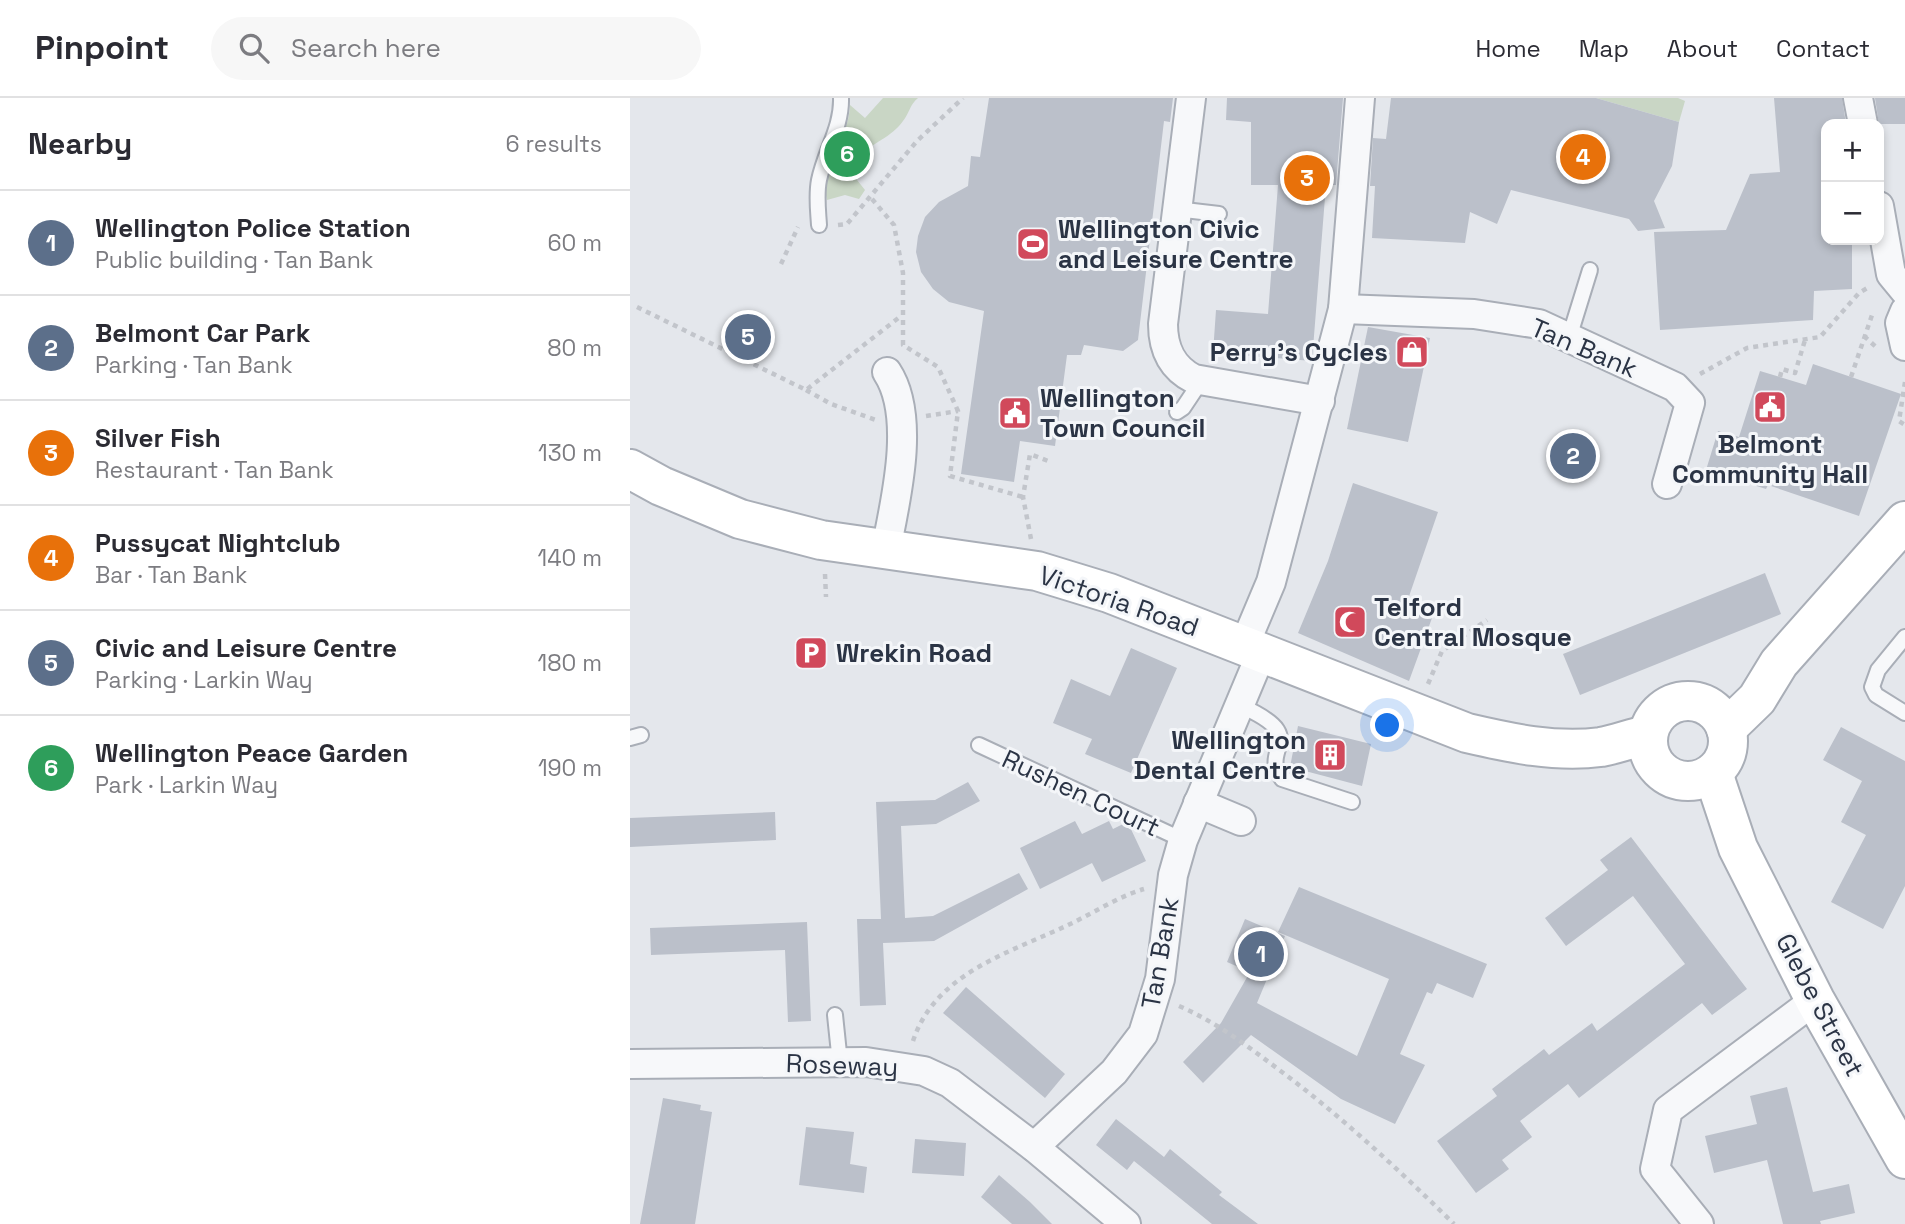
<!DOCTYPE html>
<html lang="en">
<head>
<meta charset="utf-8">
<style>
	:root { --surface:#fff; --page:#f7f7f7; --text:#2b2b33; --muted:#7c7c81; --line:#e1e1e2; --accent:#1a73e8 }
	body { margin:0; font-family:"Space Grotesk",sans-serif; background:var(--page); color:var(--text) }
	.controls { position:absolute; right:21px; top:21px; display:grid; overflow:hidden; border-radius:14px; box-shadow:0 4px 10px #0003 }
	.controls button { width:63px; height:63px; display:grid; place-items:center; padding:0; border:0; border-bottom:2px solid var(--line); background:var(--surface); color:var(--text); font:35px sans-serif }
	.you { position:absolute; left:758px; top:628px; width:24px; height:24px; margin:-18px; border:5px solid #fff; border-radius:50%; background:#1a73e8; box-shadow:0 0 0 10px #1a73e833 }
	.badge { display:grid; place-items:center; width:46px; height:46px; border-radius:50%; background:var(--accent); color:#fff; font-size:23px; font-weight:700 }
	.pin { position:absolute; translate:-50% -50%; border:4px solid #fff; box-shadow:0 2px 7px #0006 }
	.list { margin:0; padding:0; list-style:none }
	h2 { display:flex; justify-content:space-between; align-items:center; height:91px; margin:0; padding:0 28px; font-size:30px }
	h2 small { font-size:23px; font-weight:400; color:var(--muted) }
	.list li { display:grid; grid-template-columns:46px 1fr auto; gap:21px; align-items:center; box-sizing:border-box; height:105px; padding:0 28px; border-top:2px solid var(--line) }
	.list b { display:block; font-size:26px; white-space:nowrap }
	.list p { margin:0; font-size:23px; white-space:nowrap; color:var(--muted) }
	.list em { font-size:23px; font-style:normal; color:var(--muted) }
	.icon { flex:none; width:38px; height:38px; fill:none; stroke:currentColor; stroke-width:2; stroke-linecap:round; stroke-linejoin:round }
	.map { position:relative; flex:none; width:1275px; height:1126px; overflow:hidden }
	header { display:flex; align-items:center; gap:42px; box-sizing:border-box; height:98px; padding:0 35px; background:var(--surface); border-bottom:2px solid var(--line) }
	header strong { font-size:33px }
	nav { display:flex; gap:38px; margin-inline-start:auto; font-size:24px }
	.search { width:490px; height:63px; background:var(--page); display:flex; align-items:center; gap:18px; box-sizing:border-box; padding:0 24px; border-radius:38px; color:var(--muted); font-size:26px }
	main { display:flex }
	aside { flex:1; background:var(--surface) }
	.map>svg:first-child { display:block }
	.green { fill:#c9d6c5 }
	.building { fill:#bbc0ca }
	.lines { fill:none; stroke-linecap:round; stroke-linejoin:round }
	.lane-casing { stroke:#a9aeb7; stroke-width:18 }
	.street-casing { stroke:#a9aeb7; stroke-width:32 }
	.secondary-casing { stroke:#a9aeb7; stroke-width:42 }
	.path { stroke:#c2c5cb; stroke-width:4.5; stroke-dasharray:5 5; stroke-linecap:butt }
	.lane { stroke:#f7f8fa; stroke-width:14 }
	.street { stroke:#f7f8fa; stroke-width:28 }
	.secondary { stroke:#fff; stroke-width:38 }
	.labels { text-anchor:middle; stroke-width:6; stroke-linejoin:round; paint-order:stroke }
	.poi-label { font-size:26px; font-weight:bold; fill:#2b3445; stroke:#f4f6f9; text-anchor:start }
	.street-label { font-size:26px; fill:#2b3445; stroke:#f4f6f9 }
</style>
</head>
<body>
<header>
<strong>Pinpoint</strong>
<div class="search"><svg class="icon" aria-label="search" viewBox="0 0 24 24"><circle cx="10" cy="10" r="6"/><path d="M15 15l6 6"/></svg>Search here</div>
<nav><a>Home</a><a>Map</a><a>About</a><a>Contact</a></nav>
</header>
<main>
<aside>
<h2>Nearby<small>6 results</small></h2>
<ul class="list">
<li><span class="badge" style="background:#5c6f8a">1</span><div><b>Wellington Police Station</b><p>Public building · Tan Bank</p></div><em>60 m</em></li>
<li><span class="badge" style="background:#5c6f8a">2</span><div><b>Belmont Car Park</b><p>Parking · Tan Bank</p></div><em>80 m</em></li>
<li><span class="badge" style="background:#e8710a">3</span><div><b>Silver Fish</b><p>Restaurant · Tan Bank</p></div><em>130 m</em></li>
<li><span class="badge" style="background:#e8710a">4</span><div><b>Pussycat Nightclub</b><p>Bar · Tan Bank</p></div><em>140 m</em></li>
<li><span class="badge" style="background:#5c6f8a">5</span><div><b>Civic and Leisure Centre</b><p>Parking · Larkin Way</p></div><em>180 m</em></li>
<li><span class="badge" style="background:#2e9e5b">6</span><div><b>Wellington Peace Garden</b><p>Park · Larkin Way</p></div><em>190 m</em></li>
</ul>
</aside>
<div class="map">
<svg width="1275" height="1126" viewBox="0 0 1275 1126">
	<rect width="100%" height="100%" fill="#e4e7ec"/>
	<g class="green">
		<path d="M253,0H288C280,6 279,16 273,23C253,50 230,40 227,82L235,92L229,101L215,97L197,102C186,61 219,46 220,7L235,20Z"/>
		<path d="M966,0H1048L1055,3L1049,24Z"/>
	</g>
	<g class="building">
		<path d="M359,0H543L540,24L534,23L508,242L493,253L454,247L451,257H437L425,348L390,343L384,384L331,376L354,213L319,204L303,191L291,174L286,154L288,138L295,119L309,104L338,88L341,58L350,59Z"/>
		<path d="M597,0H713L706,87H696L682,263L583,255L586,212L638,216L648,87H621V24L596,22Z"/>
		<path d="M761,0H966L1049,24L1042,68L1024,103L1035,130L1008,133L999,121L881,92L867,126L840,114L835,145L742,140L745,88H740L743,40L756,41Z"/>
		<path d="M1144,0H1212L1216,26H1196V142H1222V191L1184,193L1183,222L1030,232L1024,134L1096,132L1120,76L1150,74Z"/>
		<path d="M1245,0H1275V26H1249Z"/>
		<path d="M738,229L800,240L778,344L717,331Z"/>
		<path d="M1183,266L1271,296L1229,418L1138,387L1136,391L1076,372L1088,333L1109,339L1130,273L1176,287Z"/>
		<path d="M723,385L808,414L775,510L802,520L779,583L668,535L698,463Z"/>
		<path d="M1135,475L1151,516L950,597L933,556Z"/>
		<path d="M501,550L547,570L501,675L455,656L462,641L423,625L441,581L480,598Z"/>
		<path d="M668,628L741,646L732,688L660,669Z"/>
		<path d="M1211,629L1275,663V788L1253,831L1201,804L1236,737L1211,724L1232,683L1193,662Z"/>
		<path d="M338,684L350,703L306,726L271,728L275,820L303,818L389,775L398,791L304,843L253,845L256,907L230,908L227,821H251L246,704L305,702Z"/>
		<path d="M145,714L146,742L0,749V720Z"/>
		<path d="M445,723L452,736L479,723L483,731L495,725L499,727L516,763L472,784L462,765L410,791L390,750Z"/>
		<path d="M1001,739L1117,891L1082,917L1072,905L949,1000L938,986L890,1023L902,1039L872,1062L879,1071L846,1095L807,1043L867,998L862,991L914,951L919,957L962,925L967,933L1055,866L1003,798L936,848L915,820L978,772L970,762Z"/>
		<path d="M669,789L857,866L843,900L807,885L802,896L797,894L770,956L795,967L765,1026L711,1001L621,937L573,985L553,964L591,925L620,874L597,864L615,821L655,838L627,905L727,958L759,881L648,834Z"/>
		<path d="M177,824L181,923L158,924L155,852L21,857L20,830Z"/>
		<path d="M336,889L435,976L415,1000L313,915Z"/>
		<path d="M1157,989L1183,1094L1219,1086L1225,1115L1190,1123L1191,1126H1153L1137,1062L1084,1075L1075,1038L1127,1026L1120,998Z"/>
		<path d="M33,1000L71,1007L70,1012L82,1014L65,1126H10Z"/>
		<path d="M486,1021L534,1059L540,1051L592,1094L589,1097L628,1126H582L504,1063L497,1072L466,1047Z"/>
		<path d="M176,1029L224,1034L220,1066L237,1069L234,1095L169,1087Z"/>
		<path d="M285,1041L336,1045L334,1078L282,1075Z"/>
		<path d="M369,1077L400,1104L422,1126H382L351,1099Z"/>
	</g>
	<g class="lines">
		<defs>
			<g id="lane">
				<path d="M546,111L589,116"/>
				<path d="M189,127C188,111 186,97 189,82C195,53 212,29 211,0"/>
				<path d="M939,240L960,172"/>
				<path d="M547,314L553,310L571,283"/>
				<path d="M1275,539L1248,572L1242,589L1246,597L1275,615"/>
				<path d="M609,607C684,640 628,649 652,681L722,704"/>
				<path d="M0,640L11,637"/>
				<path d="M349,647L553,742"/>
				<path d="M205,917L210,965"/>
			</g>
			<g id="street">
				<path d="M561,0L533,226C533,251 542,270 564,281L690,303"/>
				<path d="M1228,0L1233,26"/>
				<path d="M1249,108L1261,176L1275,193"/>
				<path d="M713,211L844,216L909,226L1045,289L1060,305L1037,386"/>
				<path d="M1275,213L1270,225L1275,248"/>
				<path d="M256,451C266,401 286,318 257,274"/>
				<path d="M614,548L641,484L713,211L730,0"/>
				<path d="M568,705L611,723"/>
				<path d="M0,966L236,964L294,973L320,985L404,1049L496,1126"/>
				<path d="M404,1049L484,974L513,936L530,881L543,777L553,742L631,556"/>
				<path d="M1069,1126L1025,1071L1038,1012L1185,902"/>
			</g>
			<g id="secondary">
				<path d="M0,371L31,388L110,421L191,442L407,473L479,495L837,635C880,645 925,655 971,649C987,646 1002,640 1018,637"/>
				<circle cx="1058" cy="643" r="40"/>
				<path d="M1096,631L1127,601L1149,565L1275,423"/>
				<path d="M1083,675L1108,750L1185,902L1275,1061"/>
			</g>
		</defs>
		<use href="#lane" class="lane-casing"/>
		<use href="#street" class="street-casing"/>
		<use href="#secondary" class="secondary-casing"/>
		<g class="path">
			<path d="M242,101L264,127L273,175V247L308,269L328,313L320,378L393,399"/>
			<path d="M208,127L217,126L287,43L333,0"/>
			<path d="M151,166L168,129"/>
			<path d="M7,209L176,292L271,218"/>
			<path d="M1234,238L1246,249"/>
			<path d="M1070,276L1117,250L1190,239L1229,195L1239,189"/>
			<path d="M1150,279L1152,271L1165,275L1175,242"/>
			<path d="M1221,279L1242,217"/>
			<path d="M1275,284L1269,323L1275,327"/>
			<path d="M176,292L201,306L246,322"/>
			<path d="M296,318L328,313"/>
			<path d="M401,441L393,399L400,356L418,363"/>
			<path d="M195,476L196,499"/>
			<path d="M798,586L812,553L857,522"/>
			<path d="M549,908C586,924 616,947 648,971C711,1018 768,1071 824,1126"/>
			<path d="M283,943C305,876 378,855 436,828C462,816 487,799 514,791"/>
		</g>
		<use href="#lane" class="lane"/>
		<use href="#street" class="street"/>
		<use href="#secondary" class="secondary"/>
	</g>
	<defs>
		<symbol id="stadium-square" viewBox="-11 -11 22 22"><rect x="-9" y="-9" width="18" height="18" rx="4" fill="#d1495b" stroke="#f4f6f9"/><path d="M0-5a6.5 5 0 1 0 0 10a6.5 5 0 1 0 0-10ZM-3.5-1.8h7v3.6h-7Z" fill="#fff"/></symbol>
		<symbol id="shop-square" viewBox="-11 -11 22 22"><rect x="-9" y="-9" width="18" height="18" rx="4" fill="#d1495b" stroke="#f4f6f9"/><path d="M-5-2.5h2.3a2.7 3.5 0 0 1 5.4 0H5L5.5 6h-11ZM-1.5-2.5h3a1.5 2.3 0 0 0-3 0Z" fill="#fff"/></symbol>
		<symbol id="civic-square" viewBox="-11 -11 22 22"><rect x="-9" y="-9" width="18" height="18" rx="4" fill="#d1495b" stroke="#f4f6f9"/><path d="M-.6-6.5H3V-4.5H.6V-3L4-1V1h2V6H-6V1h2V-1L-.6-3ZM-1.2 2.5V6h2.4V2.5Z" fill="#fff"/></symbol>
		<symbol id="mosque-square" viewBox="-11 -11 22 22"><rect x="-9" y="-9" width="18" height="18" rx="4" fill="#d1495b" stroke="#f4f6f9"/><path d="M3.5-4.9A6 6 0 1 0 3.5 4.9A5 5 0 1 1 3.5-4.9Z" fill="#fff"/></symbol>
		<symbol id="parking-square" viewBox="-11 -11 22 22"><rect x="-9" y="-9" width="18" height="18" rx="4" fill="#d1495b" stroke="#f4f6f9"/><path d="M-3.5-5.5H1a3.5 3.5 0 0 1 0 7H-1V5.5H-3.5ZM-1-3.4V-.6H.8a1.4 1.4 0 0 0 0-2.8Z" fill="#fff"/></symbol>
		<symbol id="building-square" viewBox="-11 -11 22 22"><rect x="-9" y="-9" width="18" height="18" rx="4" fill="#d1495b" stroke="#f4f6f9"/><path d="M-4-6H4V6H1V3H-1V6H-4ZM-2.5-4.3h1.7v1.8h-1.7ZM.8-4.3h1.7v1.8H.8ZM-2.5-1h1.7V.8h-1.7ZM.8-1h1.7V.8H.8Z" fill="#fff"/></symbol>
	</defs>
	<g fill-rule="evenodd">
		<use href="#stadium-square" x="384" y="127" width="38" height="38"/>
		<use href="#shop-square" x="763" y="235" width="38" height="38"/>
		<use href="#civic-square" x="1121" y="290" width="38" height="38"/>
		<use href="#civic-square" x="366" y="296" width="38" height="38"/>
		<use href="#mosque-square" x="701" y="505" width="38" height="38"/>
		<use href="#parking-square" x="162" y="536" width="38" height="38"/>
		<use href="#building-square" x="681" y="638" width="38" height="38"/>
	</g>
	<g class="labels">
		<g class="poi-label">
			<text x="428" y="140">Wellington Civic<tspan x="428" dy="30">and Leisure Centre</tspan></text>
			<text x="758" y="263" text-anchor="end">Perry's Cycles</text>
			<text x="410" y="309">Wellington<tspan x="410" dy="30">Town Council</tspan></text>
			<text x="1140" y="355" text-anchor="middle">Belmont<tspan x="1140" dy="30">Community Hall</tspan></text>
			<text x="744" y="518">Telford<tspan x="744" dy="30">Central Mosque</tspan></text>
			<text x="206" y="564">Wrekin Road</text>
			<text x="676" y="651" text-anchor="end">Wellington<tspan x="676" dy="30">Dental Centre</tspan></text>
		</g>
		<g class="street-label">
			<text transform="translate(954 250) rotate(23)" y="9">Tan Bank</text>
			<text transform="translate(489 503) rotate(19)" y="9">Victoria Road</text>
			<text transform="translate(451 695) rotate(25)" y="9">Rushen Court</text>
			<text transform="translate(530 855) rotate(-80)" y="9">Tan Bank</text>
			<text transform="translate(1190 907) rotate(62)" y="9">Glebe Street</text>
			<text transform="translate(212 967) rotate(2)" y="9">Roseway</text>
		</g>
	</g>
</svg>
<div class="controls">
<button>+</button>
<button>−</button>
</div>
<div class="you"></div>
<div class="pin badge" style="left:631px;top:856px;background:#5c6f8a">1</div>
<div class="pin badge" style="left:943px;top:358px;background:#5c6f8a">2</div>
<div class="pin badge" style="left:677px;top:80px;background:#e8710a">3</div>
<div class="pin badge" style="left:953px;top:59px;background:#e8710a">4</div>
<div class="pin badge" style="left:118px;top:239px;background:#5c6f8a">5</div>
<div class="pin badge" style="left:217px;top:56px;background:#2e9e5b">6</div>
</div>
</main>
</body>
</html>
